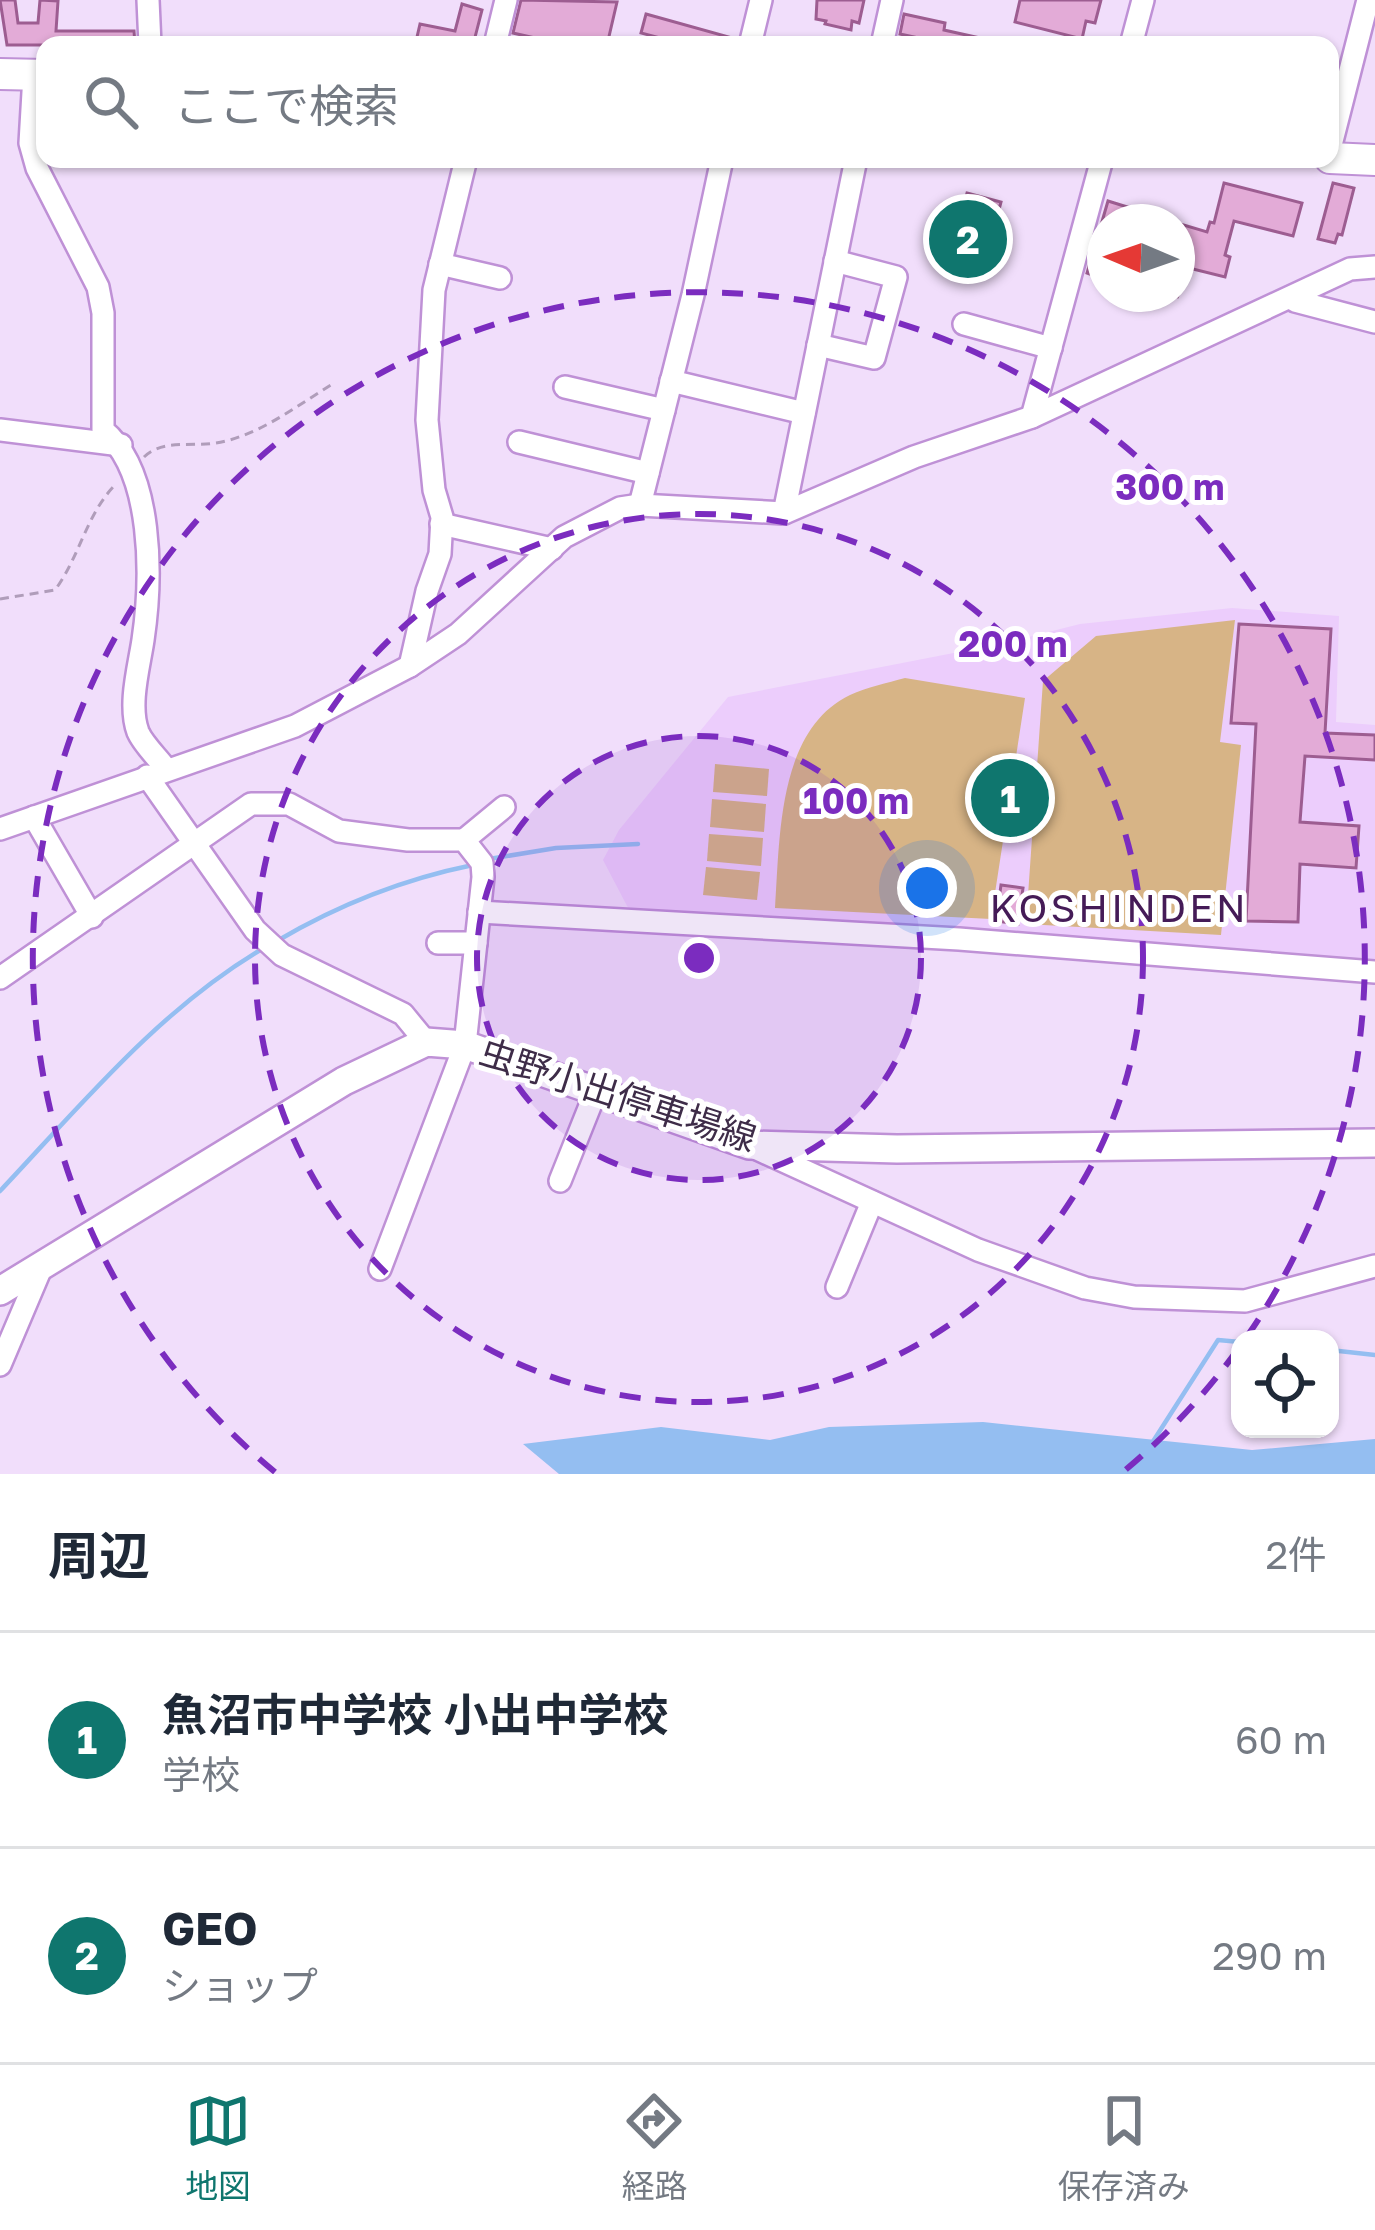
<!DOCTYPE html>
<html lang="ja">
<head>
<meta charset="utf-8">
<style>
	:root { --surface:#fff; --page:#f2f2f3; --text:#1f2937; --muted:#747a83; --line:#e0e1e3; --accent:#0f766e }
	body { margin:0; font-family:"Golos Text","Noto Sans JP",sans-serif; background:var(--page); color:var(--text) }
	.controls { position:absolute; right:36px; bottom:36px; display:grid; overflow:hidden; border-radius:24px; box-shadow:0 3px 9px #0004 }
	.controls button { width:108px; height:108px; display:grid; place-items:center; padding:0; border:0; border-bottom:3px solid var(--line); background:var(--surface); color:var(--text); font:60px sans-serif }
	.compass { position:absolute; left:1087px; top:204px; width:108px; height:108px; border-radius:50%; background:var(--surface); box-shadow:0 3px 9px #0004; rotate:272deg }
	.you { position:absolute; left:927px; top:888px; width:42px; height:42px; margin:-30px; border:9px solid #fff; border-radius:50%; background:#1a73e8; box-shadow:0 0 0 18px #1a73e833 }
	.badge { display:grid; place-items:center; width:78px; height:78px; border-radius:50%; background:var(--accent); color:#fff; font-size:39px; font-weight:700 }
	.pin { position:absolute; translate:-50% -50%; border:6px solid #fff; box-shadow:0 3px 12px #0006 }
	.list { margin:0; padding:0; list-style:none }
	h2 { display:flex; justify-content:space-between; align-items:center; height:156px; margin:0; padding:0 48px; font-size:51px }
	h2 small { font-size:39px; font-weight:400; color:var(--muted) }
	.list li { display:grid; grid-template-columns:78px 1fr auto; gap:36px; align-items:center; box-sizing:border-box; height:216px; padding:0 48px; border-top:3px solid var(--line) }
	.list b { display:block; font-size:45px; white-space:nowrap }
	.list p { margin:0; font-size:39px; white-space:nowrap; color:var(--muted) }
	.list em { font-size:39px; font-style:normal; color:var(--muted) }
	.icon { flex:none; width:66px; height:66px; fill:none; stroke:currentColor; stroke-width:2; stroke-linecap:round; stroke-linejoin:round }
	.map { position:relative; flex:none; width:1375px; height:1474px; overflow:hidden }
	.search { position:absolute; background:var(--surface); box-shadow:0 3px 9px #0004; left:36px; right:36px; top:36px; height:132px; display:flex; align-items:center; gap:30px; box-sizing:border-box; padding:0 42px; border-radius:24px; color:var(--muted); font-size:45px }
	.sheet { height:588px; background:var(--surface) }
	nav { display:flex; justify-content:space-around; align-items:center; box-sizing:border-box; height:168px; border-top:3px solid var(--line); background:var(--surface); font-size:33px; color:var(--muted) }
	nav a { display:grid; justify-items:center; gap:6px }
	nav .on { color:var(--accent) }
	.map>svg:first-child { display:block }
	.built { fill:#eccdfc }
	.green { fill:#d7b486 }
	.water { fill:#94bef1 }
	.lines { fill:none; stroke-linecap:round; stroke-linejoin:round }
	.stream { stroke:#94bef1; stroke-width:4.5 }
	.building { fill:#e3abd7; stroke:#9d5d91; stroke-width:3 }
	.minor-casing { stroke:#bf91d6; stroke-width:26 }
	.major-casing { stroke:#bf91d6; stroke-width:32 }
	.highway-casing { stroke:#bf91d6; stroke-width:34 }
	.path { stroke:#b09dba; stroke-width:3; stroke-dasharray:9 6; stroke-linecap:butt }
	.minor { stroke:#fff; stroke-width:21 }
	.major { stroke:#fff; stroke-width:27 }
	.highway { stroke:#fff; stroke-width:30 }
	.ring { fill:none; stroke:#7b2cbf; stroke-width:6; stroke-dasharray:21 15 }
	.labels { text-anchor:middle; stroke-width:10; stroke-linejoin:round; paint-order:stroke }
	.street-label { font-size:36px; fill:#3e2c48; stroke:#fff }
	.neighbourhood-label { font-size:39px; letter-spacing:3px; fill:#451b57; stroke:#fff }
	.centre { fill:#7b2cbf; stroke:#fff; stroke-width:6 }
	.ring-label { font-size:36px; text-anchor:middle; font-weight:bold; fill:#7b2cbf; stroke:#fff; stroke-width:10; stroke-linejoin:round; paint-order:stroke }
</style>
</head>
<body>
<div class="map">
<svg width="1375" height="1474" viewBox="0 0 1375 1474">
	<rect width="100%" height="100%" fill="#f1defb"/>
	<path class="built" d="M1232,608L1339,616L1336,722L1375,725V968L636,923L603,860L619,830L728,697L1005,643L1080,624Z"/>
	<g class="green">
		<path d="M1235,620L1220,742L1241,745L1221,935L1026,924L1043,681L1096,636Z"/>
		<path d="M905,678L1025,698L991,919L775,908C780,839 777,730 850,695C867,687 887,683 905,678Z"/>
		<path d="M715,764L769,769L767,796L713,792Z"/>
		<path d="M712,799L766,804L764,832L710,827Z"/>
		<path d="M709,834L763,838L761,866L707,861Z"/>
		<path d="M706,867L760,872L757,900L703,895Z"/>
	</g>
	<path class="water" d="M983,1422L1252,1450L1375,1439V1474H559L523,1444L661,1427L770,1440L829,1427Z"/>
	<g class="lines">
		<g class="stream">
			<path d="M489,859L556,848L638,844"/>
			<path d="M277,941C338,905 404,879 473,865"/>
			<path d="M0,1191C81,1105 159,1010 262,949"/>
			<path d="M1330,1350L1375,1355"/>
			<path d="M1152,1443L1218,1340L1240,1342"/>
		</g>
	</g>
	<g class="building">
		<path d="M0,0H15L18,23H38L40,0L58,1L56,31H134L135,45H7Z"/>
		<path d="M521,0L617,2L607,45H566L513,33Z"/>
		<path d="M817,0H864L859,23L852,21L851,30L825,24L826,21L816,19Z"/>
		<path d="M1020,0H1101L1095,23L1086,21L1082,39L1015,22Z"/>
		<path d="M462,4L482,10L473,45H439L417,37L420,24L455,31Z"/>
		<path d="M646,14L736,39L735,45H667L668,40L641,33Z"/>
		<path d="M904,14L945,23L944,30L989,40V45H951L900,34Z"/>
		<path d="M1224,183L1302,203L1293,236L1234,221L1225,255L1230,257L1225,277L1189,268L1177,298V223L1207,232L1210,222L1214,223Z"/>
		<path d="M1333,183L1354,188L1342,235L1338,234L1335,243L1318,239Z"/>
		<path d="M967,193L1001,202L989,247L995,248L991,261L952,250Z"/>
		<path d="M1108,201L1166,219L1105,222V276L1098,277L1087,273Z"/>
		<path d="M1239,624L1331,629L1325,733L1375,735V760L1305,756L1300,822L1359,826L1356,868L1300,864L1298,922L1246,921L1256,724L1231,723Z"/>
		<path d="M1001,885L1023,888L1018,924L996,921Z"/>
	</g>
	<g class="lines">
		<defs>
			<g id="minor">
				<path d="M148,0L150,45"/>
				<path d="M495,45L506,0"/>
				<path d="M750,45L761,0"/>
				<path d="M882,45L892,0"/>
				<path d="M1131,45L1143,0"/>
				<path d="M34,75L30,143L37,168L98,287L103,313V430C154,472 152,579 143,640C139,667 128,705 138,732C143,744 158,758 166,769"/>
				<path d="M1330,149L1368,0"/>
				<path d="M440,264L500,278"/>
				<path d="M1295,301L1375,322"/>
				<path d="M964,324L1051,348"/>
				<path d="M818,345L874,358L896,277L835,261"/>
				<path d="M671,381L804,413"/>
				<path d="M565,387L664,410"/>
				<path d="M1032,417L1102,159"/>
				<path d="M0,430L121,445"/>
				<path d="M519,442L648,473"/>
				<path d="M640,505L693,295L722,159"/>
				<path d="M784,513L856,159"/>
				<path d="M441,524L552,549"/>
				<path d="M410,666L427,591L440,554L442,517L434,490L427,420L434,290L466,159"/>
				<path d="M147,776L255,930L282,955L403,1014L426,1042"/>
				<path d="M34,817L92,917"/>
				<path d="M0,829L295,726L410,666L458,634L564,537L620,508L640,505L784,513L914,457L1032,417L1350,269L1375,267"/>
				<path d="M464,840L504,807"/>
				<path d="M479,912L959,939L1375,972"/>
				<path d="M438,943H476"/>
				<path d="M0,978L251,804H289L339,831L408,840H464L482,863L483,877L465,1045L380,1269"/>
				<path d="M755,1148L978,1250L1085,1288L1134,1297L1245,1301L1375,1266"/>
				<path d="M560,1181L596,1091"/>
				<path d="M837,1287L872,1202"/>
				<path d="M0,1365L42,1266"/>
			</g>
			<path id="major" d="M0,1291L344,1081L426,1042L465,1045L749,1145L897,1149L1375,1143"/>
			<g id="highway">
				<path d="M0,74L45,75"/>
				<path d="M1330,158L1375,160"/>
			</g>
		</defs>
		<use href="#minor" class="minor-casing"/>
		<use href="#major" class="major-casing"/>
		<use href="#highway" class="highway-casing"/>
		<g class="path">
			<path d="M144,457C163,439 190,447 216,443C259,436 298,405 334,383"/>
			<path d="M0,599L55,590C80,556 86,515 115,485"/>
		</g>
		<use href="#minor" class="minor"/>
		<use href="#major" class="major"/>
		<use href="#highway" class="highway"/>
	</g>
	<circle cx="699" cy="958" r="222" fill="#7b2cbf" fill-opacity=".12"/>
	<g class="ring">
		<circle cx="699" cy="958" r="222"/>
		<circle cx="699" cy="958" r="444"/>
		<path d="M1238 1349A666 666 0 0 1 1123 1472M275 1472A666 666 0 1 1 1248 1335"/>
	</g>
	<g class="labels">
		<g class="street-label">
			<text transform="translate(618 1095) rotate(18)" y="13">虫野小出停車場線</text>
		</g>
		<g class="neighbourhood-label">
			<text x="1119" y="922">KOSHINDEN</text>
		</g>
	</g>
	<circle cx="699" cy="958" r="18" class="centre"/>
	<g class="ring-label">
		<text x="1170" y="500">300 m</text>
		<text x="1013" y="657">200 m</text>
		<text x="856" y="814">100 m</text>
	</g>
</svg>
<div class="controls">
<button><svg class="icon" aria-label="locate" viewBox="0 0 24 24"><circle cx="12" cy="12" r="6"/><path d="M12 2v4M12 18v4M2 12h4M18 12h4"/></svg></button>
</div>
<svg class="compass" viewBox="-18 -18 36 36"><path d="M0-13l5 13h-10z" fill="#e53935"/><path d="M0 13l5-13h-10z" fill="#747a83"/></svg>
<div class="you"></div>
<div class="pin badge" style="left:1010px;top:798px">1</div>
<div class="pin badge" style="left:968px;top:239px">2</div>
<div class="search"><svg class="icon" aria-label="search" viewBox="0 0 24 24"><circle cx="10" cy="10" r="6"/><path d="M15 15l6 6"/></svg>ここで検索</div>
</div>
<section class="sheet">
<h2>周辺<small>2件</small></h2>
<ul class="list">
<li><span class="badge">1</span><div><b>魚沼市中学校 小出中学校</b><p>学校</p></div><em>60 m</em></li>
<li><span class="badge">2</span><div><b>GEO</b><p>ショップ</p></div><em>290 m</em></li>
</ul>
</section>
<nav>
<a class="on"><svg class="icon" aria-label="map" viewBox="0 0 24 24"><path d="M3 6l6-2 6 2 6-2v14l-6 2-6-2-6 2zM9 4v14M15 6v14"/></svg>地図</a>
<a><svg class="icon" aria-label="directions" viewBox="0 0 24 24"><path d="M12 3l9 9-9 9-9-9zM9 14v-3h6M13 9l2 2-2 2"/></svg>経路</a>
<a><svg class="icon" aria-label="saved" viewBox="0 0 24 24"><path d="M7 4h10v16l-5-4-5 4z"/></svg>保存済み</a>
</nav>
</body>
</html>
